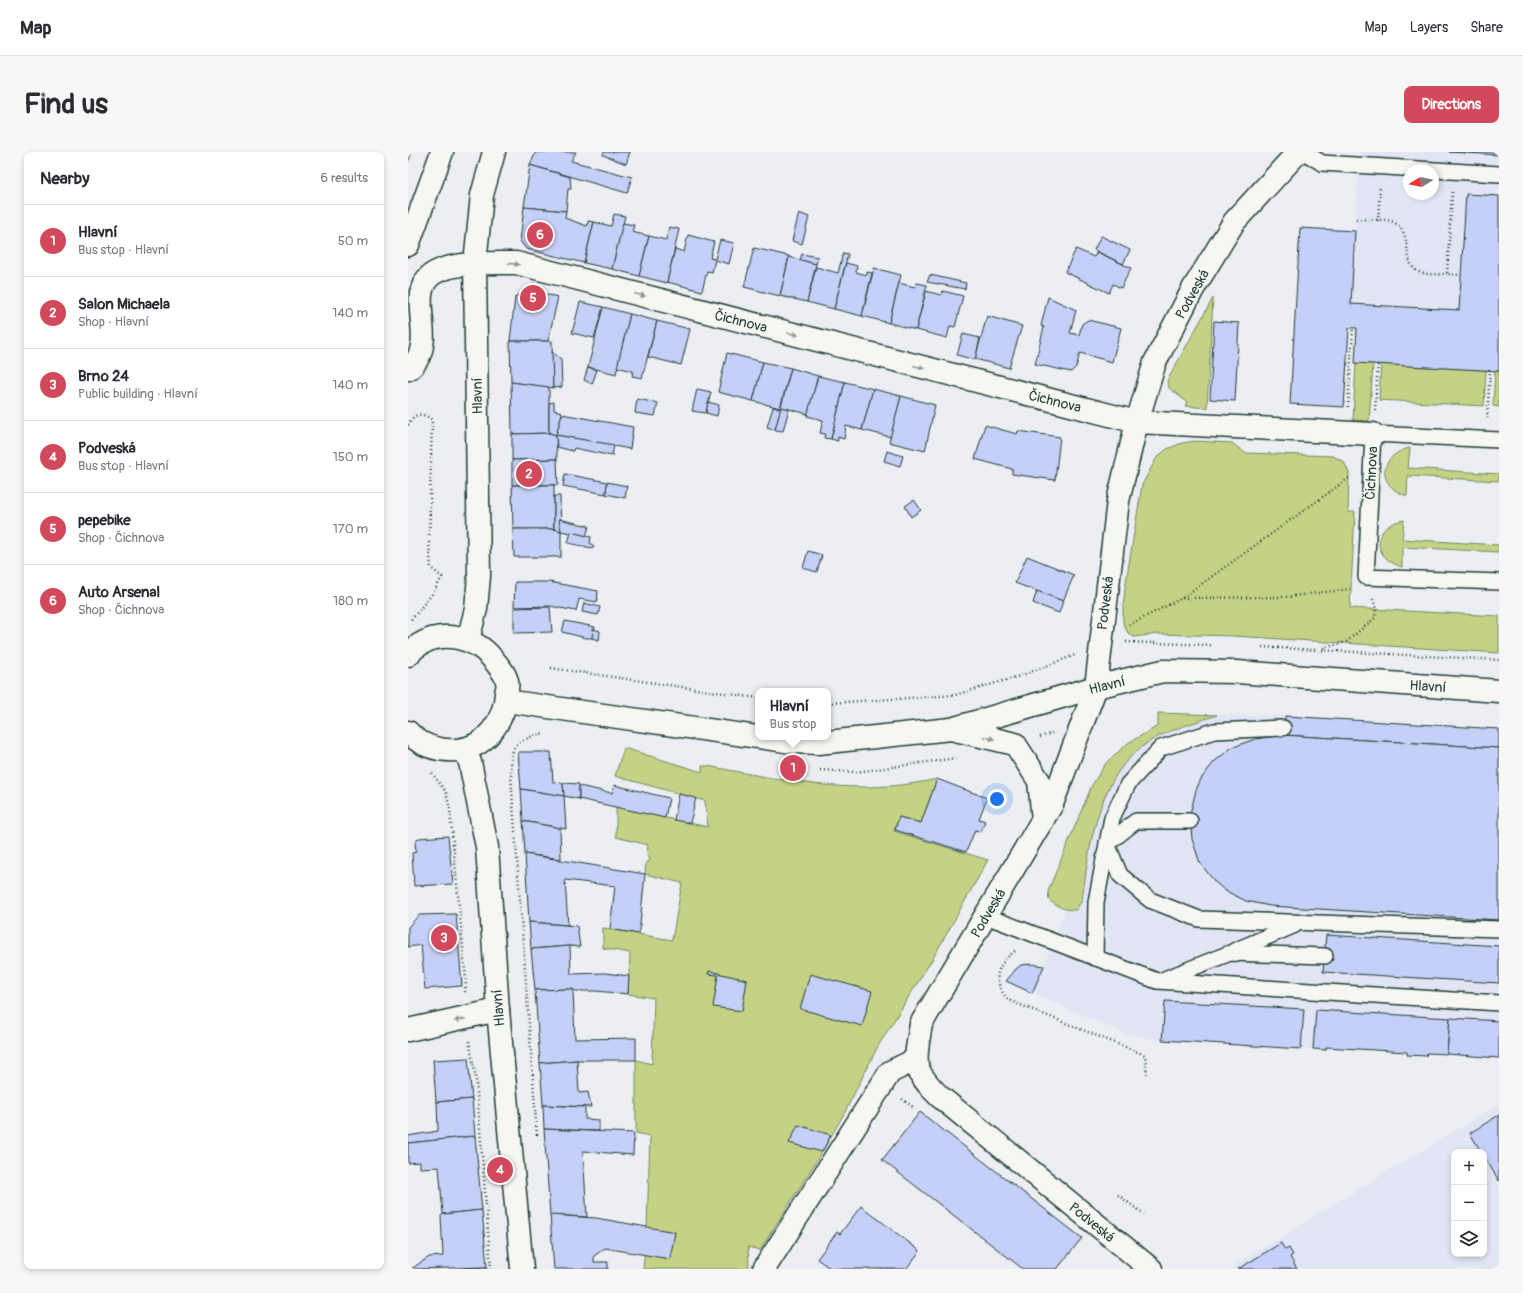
<!DOCTYPE html>
<html lang="en">
<head>
<meta charset="utf-8">
<style>
	:root { --surface:#fff; --page:#f7f7f7; --text:#2b2b33; --muted:#7c7c81; --line:#e1e1e2; --accent:#d1495b }
	body { margin:0; font-family:Pangolin,sans-serif; background:var(--page); color:var(--text) }
	.controls { position:absolute; right:12px; bottom:12px; display:grid; overflow:hidden; border-radius:8px; box-shadow:0 2px 6px #0003 }
	.controls button { width:36px; height:36px; display:grid; place-items:center; padding:0; border:0; border-bottom:1px solid var(--line); background:var(--surface); color:var(--text); font:20px sans-serif }
	.compass { position:absolute; left:995px; top:12px; width:36px; height:36px; border-radius:50%; background:var(--surface); box-shadow:0 2px 6px #0003; rotate:260deg }
	.you { position:absolute; left:589px; top:647px; width:14px; height:14px; margin:-10px; border:3px solid #fff; border-radius:50%; background:#1a73e8; box-shadow:0 0 0 6px #1a73e833 }
	.badge { display:grid; place-items:center; width:26px; height:26px; border-radius:50%; background:var(--accent); color:#fff; font-size:13px; font-weight:700 }
	.pin { position:absolute; translate:-50% -50%; border:2px solid #fff; box-shadow:0 1px 4px #0006 }
	.popup { position:absolute; left:347px; top:536px; width:76px; height:52px; box-sizing:border-box; display:grid; place-content:center; border-radius:8px; background:var(--surface); filter:drop-shadow(0 1px 3px #0005); font-size:13px; white-space:nowrap; color:var(--muted) }
	.popup b { font-size:15px; color:var(--text) }
	.popup::after { content:''; position:absolute; left:50%; top:100%; margin-left:-8px; border:8px solid transparent; border-top-color:var(--surface) }
	.list { margin:0; padding:0; list-style:none }
	h2 { display:flex; justify-content:space-between; align-items:center; height:52px; margin:0; padding:0 16px; font-size:17px }
	h2 small { font-size:13px; font-weight:400; color:var(--muted) }
	.list li { display:grid; grid-template-columns:26px 1fr auto; gap:12px; align-items:center; box-sizing:border-box; height:72px; padding:0 16px; border-top:1px solid var(--line) }
	.list b { display:block; font-size:15px; white-space:nowrap }
	.list p { margin:0; font-size:13px; white-space:nowrap; color:var(--muted) }
	.list em { font-size:13px; font-style:normal; color:var(--muted) }
	.icon { flex:none; width:22px; height:22px; fill:none; stroke:currentColor; stroke-width:2; stroke-linecap:round; stroke-linejoin:round }
	.map { position:relative; flex:none; width:1091px; height:1117px; overflow:hidden; border-radius:8px }
	header { display:flex; align-items:center; gap:24px; box-sizing:border-box; height:56px; padding:0 20px; background:var(--surface); border-bottom:1px solid var(--line) }
	header strong { font-size:19px }
	nav { display:flex; gap:22px; margin-inline-start:auto; font-size:14px }
	.intro { display:flex; align-items:center; justify-content:space-between; box-sizing:border-box; height:96px; padding:0 24px }
	h1 { margin:0; font-size:28px }
	.button { padding:10px 18px; border-radius:8px; background:var(--accent); color:#fff; font-size:14px; font-weight:700 }
	main { display:flex; gap:24px; padding:0 24px }
	aside { flex:1; background:var(--surface); border-radius:8px; box-shadow:0 2px 6px #0003 }
	.map>svg:first-child { display:block }
	.built { fill:#e1e5f4; fill-rule:evenodd }
	.green { fill:#c5d286; stroke:#72885d; fill-rule:evenodd }
	.building { fill:#c6cff7; stroke:#1f3d34 }
	.lines { fill:none; stroke-linecap:round; stroke-linejoin:round }
	.lane-casing { stroke:#1f3d34; stroke-width:18 }
	.street-casing { stroke:#1f3d34; stroke-width:25 }
	.secondary-casing { stroke:#1f3d34; stroke-width:25 }
	.path { stroke:#1f3d34; stroke-width:2.5; stroke-dasharray:1 3; stroke-linecap:butt }
	.lane { stroke:#f6f6f2; stroke-width:15 }
	.street { stroke:#f6f6f2; stroke-width:22 }
	.secondary { stroke:#f6f6f2; stroke-width:22 }
	.oneway { fill:#8a9a93 }
	.labels { text-anchor:middle; stroke-width:3; stroke-linejoin:round; paint-order:stroke }
	.street-label { font-size:14px; fill:#1f3d34; stroke:#f6f6f2 }
</style>
</head>
<body>
<header>
<strong>Map</strong>
<nav><a>Map</a><a>Layers</a><a>Share</a></nav>
</header>
<div class="intro"><h1>Find us</h1><a class="button">Directions</a></div>
<main>
<aside>
<h2>Nearby<small>6 results</small></h2>
<ul class="list">
<li><span class="badge">1</span><div><b>Hlavní</b><p>Bus stop · Hlavní</p></div><em>50 m</em></li>
<li><span class="badge">2</span><div><b>Salon Michaela</b><p>Shop · Hlavní</p></div><em>140 m</em></li>
<li><span class="badge">3</span><div><b>Brno 24</b><p>Public building · Hlavní</p></div><em>140 m</em></li>
<li><span class="badge">4</span><div><b>Podveská</b><p>Bus stop · Hlavní</p></div><em>150 m</em></li>
<li><span class="badge">5</span><div><b>pepebike</b><p>Shop · Čichnova</p></div><em>170 m</em></li>
<li><span class="badge">6</span><div><b>Auto Arsenal</b><p>Shop · Čichnova</p></div><em>180 m</em></li>
</ul>
</aside>
<div class="map">
<svg width="1091" height="1117" viewBox="0 0 1091 1117">
	<rect width="100%" height="100%" fill="#eceef3"/>
	<filter id="ink" filterUnits="userSpaceOnUse"><feTurbulence type="fractalNoise" baseFrequency=".025" numOctaves="2"/><feDisplacementMap in="SourceGraphic" scale="8" xChannelSelector="R" yChannelSelector="G"/><feConvolveMatrix kernelMatrix="1 2 1 2 8 2 1 2 1" color-interpolation-filters="sRGB"/></filter>
	<g filter="url(#ink)">
		<g class="built">
			<path d="M952,0H1091V219L947,211L949,176H941L936,255L882,252L892,76L947,79ZM1001,18H1025V42H1001Z"/>
			<path d="M750,561L877,564L1091,577V906L1019,901L1018,904L999,903V900L918,895V898L905,897L749,888L718,882L598,829L613,813L623,812L636,814L657,758L641,748L640,739L684,633L698,611L720,591L750,574Z"/>
			<path d="M1091,952V1117H821L948,1039ZM1046,1000H1076V1102H1046Z"/>
		</g>
		<g class="green">
			<path d="M805,146L799,256L777,254L779,250L761,236L759,229Z"/>
			<path d="M948,211L965,212L961,269L945,268Z"/>
			<path d="M973,212L1078,218L1076,254L971,248Z"/>
			<path d="M1087,219H1091V255L1085,254Z"/>
			<path d="M788,289L824,291L837,301L925,304L936,310L941,321L940,360H947L942,456L1091,464V501L826,484L750,482L726,485L720,481L715,471V457L717,436L734,333L749,305L759,297L774,291Z"/>
			<path d="M1002,296L1000,316L1091,322V329L1000,324L999,344C968,334 970,303 1002,296Z"/>
			<path d="M996,368L994,387L1091,393V400L994,395V415C962,405 964,373 996,368Z"/>
			<path d="M750,561L809,563C783,572 753,579 731,597C688,632 681,697 674,748L668,758C657,758 649,755 641,748L640,739L684,633L698,611L720,591L750,574Z"/>
			<path d="M216,596L294,620V614H300C378,629 450,645 529,627L513,671L491,665L486,679L580,708L525,806L470,894L437,960L414,1000L352,1098L340,1095L341,1115L340,1117H235L239,1076L242,984L228,981V908L244,912L246,846L220,842L222,801L195,796V776L264,788L274,731L237,722L238,710H241L242,706L239,705L240,693L208,685V655L300,675L297,649L207,624ZM301,820L339,828L333,858L310,823L301,821Z"/>
		</g>
		<g class="building">
			<path d="M0,0H4L0,10Z"/>
			<path d="M128,0H168L163,9L224,25L219,41L122,13Z"/>
			<path d="M196,0H222L218,12L195,3Z"/>
			<path d="M1041,0H1091V3Z"/>
			<path d="M122,13L162,25L163,37H160L158,59L116,55Z"/>
			<path d="M1058,42L1091,44V219L947,211L949,176H941L936,255L882,252L892,76L947,79L943,152L1051,158Z"/>
			<path d="M116,55L158,59L157,66L179,74L180,69L186,70L176,111L118,97L112,89Z"/>
			<path d="M391,61L401,65L394,92L384,89Z"/>
			<path d="M206,62L217,64L204,117L176,111L186,70L203,74Z"/>
			<path d="M215,71L226,73L224,80L241,84L231,124L204,117Z"/>
			<path d="M261,75L271,77L259,131L231,124L241,84L258,88Z"/>
			<path d="M280,83L306,90L302,106L307,107L312,88L326,91L321,112L307,108L304,120L299,119L294,139L259,130L267,97L276,100Z"/>
			<path d="M693,84L722,98L715,112L686,98Z"/>
			<path d="M346,96L381,104L372,144L336,135Z"/>
			<path d="M668,97L686,105L689,100L723,116L713,136L705,132L701,141L657,120Z"/>
			<path d="M435,101L440,102L426,157L399,150L408,115L430,121Z"/>
			<path d="M394,102L410,105L408,112L392,108Z"/>
			<path d="M381,105L408,112L399,150L372,144Z"/>
			<path d="M438,111L449,114L448,120L459,123V120L464,121L454,164L426,157Z"/>
			<path d="M466,116L493,123L481,171L454,164Z"/>
			<path d="M522,123L558,131L557,137L519,130Z"/>
			<path d="M491,131L507,135L509,131L519,133L508,178L481,171Z"/>
			<path d="M119,138L150,145L140,189H102L107,145Z"/>
			<path d="M518,139L533,143L535,139L555,144L547,175L542,174L539,186L508,178Z"/>
			<path d="M640,145L668,158L662,181L671,183L674,172L680,168L713,176L704,210L672,201L668,215L663,220L627,212L636,175L633,174Z"/>
			<path d="M172,150L195,155L186,186L164,181Z"/>
			<path d="M195,155L222,162L208,222L180,215Z"/>
			<path d="M222,162L249,169L234,226L224,224L225,219L209,215Z"/>
			<path d="M579,164L614,174L601,216L567,207Z"/>
			<path d="M249,169L282,177L273,213L240,205Z"/>
			<path d="M806,169L831,171L827,249L802,247Z"/>
			<path d="M555,182L572,186L567,208L549,203Z"/>
			<path d="M102,189H144L145,236L103,230Z"/>
			<path d="M144,200L153,207L154,235L145,236Z"/>
			<path d="M319,201L355,210L345,249L310,240Z"/>
			<path d="M355,210L383,216L372,256L345,249Z"/>
			<path d="M180,215L189,218L184,232L176,228Z"/>
			<path d="M383,216L410,224L400,262L373,255Z"/>
			<path d="M410,224L437,230L423,287L416,286L417,282L412,281L415,268L399,264Z"/>
			<path d="M103,230L141,235V281L104,282Z"/>
			<path d="M437,230L465,237L454,278L438,274L436,287L430,285V289L423,287Z"/>
			<path d="M289,237L303,240L298,261L284,259Z"/>
			<path d="M465,237L493,244L483,285L454,278Z"/>
			<path d="M493,244L527,253L517,299L481,290Z"/>
			<path d="M229,247L250,251L247,264L227,261Z"/>
			<path d="M146,250V258L154,260V262L148,283L141,281V251Z"/>
			<path d="M300,250L311,253L309,264L298,261Z"/>
			<path d="M365,255L373,257L367,278L359,275Z"/>
			<path d="M373,255L381,257L375,279L367,278Z"/>
			<path d="M154,262L225,275L222,297L148,283Z"/>
			<path d="M577,273L609,282L610,279L652,285L647,328L604,322V317L567,307Z"/>
			<path d="M141,281L148,283L149,307L104,308V282Z"/>
			<path d="M148,283L206,293L204,304L166,296L165,299L149,295Z"/>
			<path d="M479,299L495,304L492,314L476,309Z"/>
			<path d="M149,307L150,333H104V308Z"/>
			<path d="M157,322L199,330L198,342L155,334Z"/>
			<path d="M199,330L219,334L217,346L198,342Z"/>
			<path d="M104,333H146V377H105Z"/>
			<path d="M146,344H152L153,379L146,377Z"/>
			<path d="M506,348L513,358L503,365L497,354Z"/>
			<path d="M151,367L181,374L178,384L153,379Z"/>
			<path d="M105,377H146L153,379V405H106Z"/>
			<path d="M163,380L183,385L182,391L186,394L184,396L160,391Z"/>
			<path d="M400,399L414,403L409,420L395,416Z"/>
			<path d="M619,404L666,423L655,449L607,431Z"/>
			<path d="M107,430H141L190,439L189,450L171,447L168,459L142,454L106,455Z"/>
			<path d="M629,439L655,449L651,461L625,451Z"/>
			<path d="M176,451L192,455L190,463L174,460Z"/>
			<path d="M142,455L144,480L106,481V456Z"/>
			<path d="M157,469L187,475L184,486H178L154,480Z"/>
			<path d="M185,477L192,479L191,488L184,486Z"/>
			<path d="M877,564L1091,577V596L875,583Z"/>
			<path d="M875,583L1091,596V768L862,754L838,749L816,738L807,730L792,711L784,687L782,662L788,638L793,627L806,610L823,596L847,587Z"/>
			<path d="M110,600H143L145,630L155,631L156,644L113,637Z"/>
			<path d="M529,627L579,646L571,667L577,669L573,680L567,678L558,700L487,678L491,665L513,671Z"/>
			<path d="M155,631L171,632V647L156,644Z"/>
			<path d="M206,633L261,646L257,666L171,647V634L204,641Z"/>
			<path d="M113,637L156,644L158,677L115,669Z"/>
			<path d="M271,642L288,646L282,671L266,668Z"/>
			<path d="M115,669L152,676L153,707L117,702Z"/>
			<path d="M40,684L45,732L6,734L4,701L8,700L7,690L11,686Z"/>
			<path d="M117,702L237,722L231,782L202,777L207,734L157,728L160,773L121,770Z"/>
			<path d="M48,762L54,834L17,837L13,793L0,795V775L11,763Z"/>
			<path d="M121,770L169,774L172,795L162,794L123,797Z"/>
			<path d="M918,783L1091,794V831L915,820Z"/>
			<path d="M162,794L163,822L197,821L221,824L220,842L188,839H165V837L127,838L123,797Z"/>
			<path d="M623,812L636,814L624,841L598,829L608,817L613,813Z"/>
			<path d="M301,819L339,828L334,859L305,855L310,823L300,822Z"/>
			<path d="M402,822L464,839L454,874L392,857Z"/>
			<path d="M165,837L167,887L228,886V908H169L132,911L127,838Z"/>
			<path d="M757,849L896,857L893,897L754,888Z"/>
			<path d="M908,858L1042,866L1039,902L1019,901L1018,904L999,903V900L918,895V898L905,897Z"/>
			<path d="M1042,866L1091,869V906L1039,902Z"/>
			<path d="M60,906L64,947L28,950L25,908Z"/>
			<path d="M169,908L171,941L180,940L183,955L135,953L132,911Z"/>
			<path d="M64,947L67,984L0,991V984L30,979L29,950Z"/>
			<path d="M135,953L177,955V967L191,968V979L136,977Z"/>
			<path d="M512,960L674,1086L649,1117H615L474,1008Z"/>
			<path d="M1091,963V1029L1076,1004V1000H1073L1062,981Z"/>
			<path d="M390,973L423,983L414,1000L381,991Z"/>
			<path d="M136,977L226,981L225,1003L175,999L179,1065L142,1063Z"/>
			<path d="M67,984L74,1058L35,1062L31,1015L12,1016V1010L0,1011V991Z"/>
			<path d="M453,1054L512,1099L498,1117H423L409,1107L429,1080L432,1082Z"/>
			<path d="M74,1058L79,1115L3,1117L21,1105L35,1104L33,1064L35,1062Z"/>
			<path d="M142,1063L188,1066L267,1080L262,1107L197,1096L186,1104V1110H200V1117H146Z"/>
			<path d="M873,1091L877,1098L881,1096L885,1103L882,1105L889,1117H830Z"/>
			<path d="M79,1115V1117H56Z"/>
		</g>
		<g class="lines">
			<defs>
				<g id="lane">
					<path d="M896,0L914,11L1091,22"/>
					<path d="M1091,288L965,282L958,425L1091,430"/>
					<path d="M782,669H728L699,692L712,723L742,748L791,767L1091,777"/>
					<path d="M578,764L749,829L1091,851"/>
					<path d="M826,799L887,773"/>
					<path d="M687,806L688,750L704,666L720,632L753,596L806,579L875,576"/>
					<path d="M754,828L822,801L917,804"/>
				</g>
				<g id="street">
					<path d="M0,93L34,0"/>
					<path d="M0,217C4,216 6,212 8,209C26,184 0,144 22,124C40,109 85,111 108,111L729,270L965,282"/>
					<path d="M543,577L607,592L631,629L635,668"/>
					<path d="M0,878L90,858"/>
					<path d="M356,1117L482,920L507,908"/>
					<path d="M743,1117L531,944C502,915 507,910 513,872L644,652L688,535L710,349L729,270L747,210L785,137L826,70L890,0"/>
				</g>
				<g id="secondary">
					<path d="M60,488L68,457L71,424L67,111L74,43L86,0"/>
					<path d="M0,503C3,500 7,495 11,493C35,477 67,486 84,506C90,513 97,521 99,529C100,533 99,538 98,541C97,568 78,596 49,598C31,599 13,594 0,580"/>
					<path d="M98,549L384,590L410,591L543,577L688,535L755,519L829,520L1091,539"/>
					<path d="M56,597L62,610L79,695L90,858L114,1117"/>
				</g>
			</defs>
			<use href="#lane" class="lane-casing"/>
			<use href="#street" class="street-casing"/>
			<use href="#secondary" class="secondary-casing"/>
			<g class="path">
				<path d="M1044,40L1039,122L1053,123"/>
				<path d="M948,67C957,68 978,66 985,70C1008,82 991,115 1014,121C1022,123 1031,122 1039,122"/>
				<path d="M970,69L972,35"/>
				<path d="M939,212H943"/>
				<path d="M940,255L945,176"/>
				<path d="M967,258L970,212"/>
				<path d="M1079,266L1082,219"/>
				<path d="M0,273C5,262 14,259 24,268L21,391L23,416L34,425L25,441L3,468"/>
				<path d="M774,446L877,445L942,437"/>
				<path d="M721,473L774,446L941,326"/>
				<path d="M718,490L803,493"/>
				<path d="M854,495L1091,508"/>
				<path d="M915,496L938,490L967,466L968,457L965,447"/>
				<path d="M143,516L350,546"/>
				<path d="M420,551L547,543L612,524L667,503"/>
				<path d="M632,585L644,581"/>
				<path d="M412,618L448,620L548,606"/>
				<path d="M24,621L38,640L42,658L58,828L57,841"/>
				<path d="M607,799C587,814 584,828 600,848L737,903L739,922"/>
				<path d="M61,889L68,927L83,1117"/>
				<path d="M494,947L505,955"/>
				<path d="M129,983L103,624C104,607 100,594 118,587C124,584 129,582 136,581"/>
				<path d="M710,1043L736,1062"/>
			</g>
			<use href="#lane" class="lane"/>
			<use href="#street" class="street"/>
			<use href="#secondary" class="secondary"/>
		</g>
		<defs><path id="oneway-solid" d="M-6-.8H1V-3.2L6.5 0L1 3.2V.8H-6Z"/></defs>
		<g class="oneway">
			<use href="#oneway-solid" transform="translate(106 112) rotate(6)"/>
			<use href="#oneway-solid" transform="translate(232 143) rotate(14)"/>
			<use href="#oneway-solid" transform="translate(385 182) rotate(14)"/>
			<use href="#oneway-solid" transform="translate(511 215) rotate(14)"/>
			<use href="#oneway-solid" transform="translate(581 586) rotate(13)"/>
			<use href="#oneway-solid" transform="translate(52 868) rotate(168)"/>
		</g>
	</g>
	<g class="labels">
		<g class="street-label">
			<text transform="translate(784 142) rotate(-61)" y="5">Podveská</text>
			<text transform="translate(333 169) rotate(14)" y="5">Čichnova</text>
			<text transform="translate(69 244) rotate(-91)" y="5">Hlavní</text>
			<text transform="translate(647 249) rotate(14)" y="5">Čichnova</text>
			<text transform="translate(963 321) rotate(-87)" y="5">Čichnova</text>
			<text transform="translate(697 451) rotate(-83)" y="5">Podveská</text>
			<text transform="translate(699 533) rotate(-14)" y="5">Hlavní</text>
			<text transform="translate(1020 534) rotate(4)" y="5">Hlavní</text>
			<text transform="translate(580 761) rotate(-59)" y="5">Podveská</text>
			<text transform="translate(90 856) rotate(-95)" y="5">Hlavní</text>
			<text transform="translate(684 1070) rotate(39)" y="5">Podveská</text>
		</g>
	</g>
</svg>
<div class="controls">
<button>+</button>
<button>−</button>
<button><svg class="icon" aria-label="layers" viewBox="0 0 24 24"><path d="M12 4l9 5-9 5-9-5zM3 14l9 5 9-5"/></svg></button>
</div>
<svg class="compass" viewBox="-18 -18 36 36"><path d="M0-13l5 13h-10z" fill="#e53935"/><path d="M0 13l5-13h-10z" fill="#7c7c81"/></svg>
<div class="you"></div>
<div class="pin badge" style="left:385px;top:616px">1</div>
<div class="popup"><b>Hlavní</b>Bus stop</div>
<div class="pin badge" style="left:121px;top:322px">2</div>
<div class="pin badge" style="left:36px;top:786px">3</div>
<div class="pin badge" style="left:92px;top:1018px">4</div>
<div class="pin badge" style="left:125px;top:146px">5</div>
<div class="pin badge" style="left:132px;top:83px">6</div>
</div>
</main>
</body>
</html>
